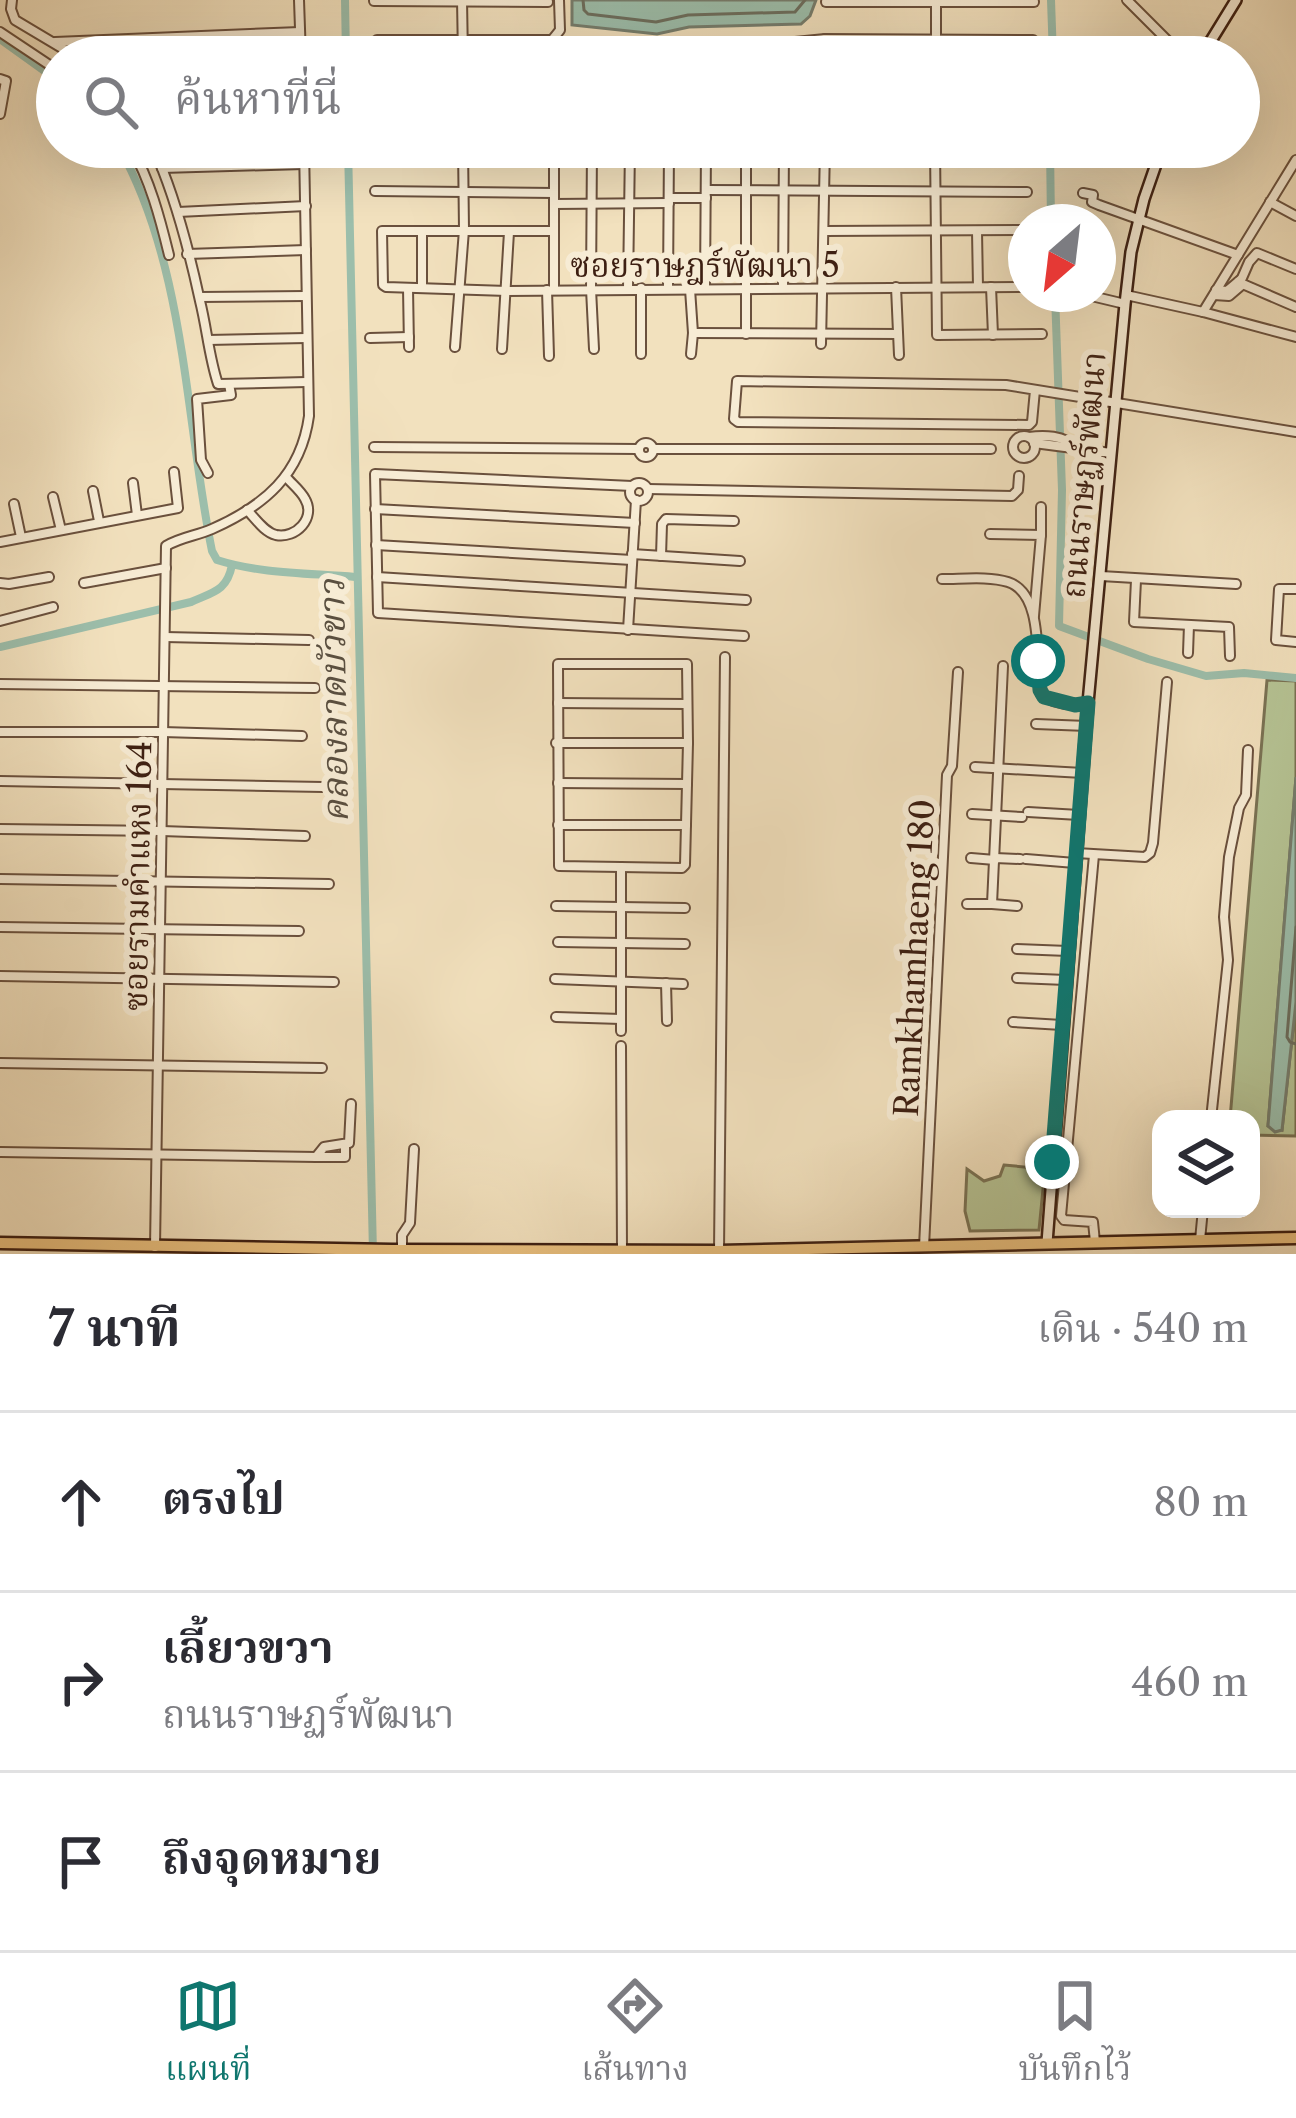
<!DOCTYPE html>
<html lang="th">
<head>
<meta charset="utf-8">
<style>
	:root { --surface:#fff; --page:#f2f2f3; --text:#2b2b33; --muted:#7c7c81; --line:#e1e1e2; --accent:#0f766e }
	body { margin:0; font-family:"Libre Caslon Text","Noto Serif Thai",serif; background:var(--page); color:var(--text) }
	.controls { position:absolute; right:36px; bottom:36px; display:grid; overflow:hidden; border-radius:24px; box-shadow:0 12px 48px #0002 }
	.controls button { width:108px; height:108px; display:grid; place-items:center; padding:0; border:0; border-bottom:3px solid var(--line); background:var(--surface); color:var(--text); font:60px sans-serif }
	.compass { position:absolute; left:1008px; top:204px; width:108px; height:108px; border-radius:50%; background:var(--surface); box-shadow:0 12px 48px #0002; rotate:208deg }
	.stop { position:absolute; width:36px; height:36px; margin:-27px; border:9px solid #0f766e; border-radius:50%; background:#fff }
	.stop.end { background:#0f766e; border-color:#fff; box-shadow:0 3px 12px #0008 }
	.list { margin:0; padding:0; list-style:none }
	h2 { display:flex; justify-content:space-between; align-items:center; height:156px; margin:0; padding:0 48px; font-size:51px }
	h2 small { font-size:39px; font-weight:400; color:var(--muted) }
	.list li { display:grid; grid-template-columns:78px 1fr auto; gap:36px; align-items:center; box-sizing:border-box; height:180px; padding:0 48px; border-top:3px solid var(--line) }
	.list b { display:block; font-size:45px; white-space:nowrap }
	.list p { margin:0; font-size:39px; white-space:nowrap; color:var(--muted) }
	.list em { font-size:39px; font-style:normal; color:var(--muted) }
	.icon { flex:none; width:66px; height:66px; fill:none; stroke:currentColor; stroke-width:2; stroke-linecap:round; stroke-linejoin:round }
	.map { position:relative; flex:none; width:1296px; height:1254px; overflow:hidden }
	.search { position:absolute; background:var(--surface); box-shadow:0 12px 48px #0002; left:36px; right:36px; top:36px; height:132px; display:flex; align-items:center; gap:30px; box-sizing:border-box; padding:0 42px; border-radius:66px; color:var(--muted); font-size:45px }
	.sheet { height:696px; background:var(--surface) }
	nav { display:flex; justify-content:space-around; align-items:center; box-sizing:border-box; height:168px; border-top:3px solid var(--line); background:var(--surface); font-size:33px; color:var(--muted) }
	nav a { display:grid; justify-items:center; gap:6px }
	nav .on { color:var(--accent) }
	.map>svg:first-child { display:block }
	.green { fill:#b6c495; stroke:#7a7254; stroke-width:3 }
	.water { fill:#9cbeab; stroke:#767e6e; stroke-width:3 }
	.lines { fill:none; stroke-linecap:round; stroke-linejoin:round }
	.shore { stroke:#6c6e5e; stroke-width:3 }
	.canal { stroke:#9cbeab; stroke-width:8 }
	.street-casing { stroke:#6a503d; stroke-width:12 }
	.secondary-casing { stroke:#3d1f12; stroke-width:14 }
	.primary-casing { stroke:#3d1f12; stroke-width:15 }
	.street { stroke:#f7ecd5; stroke-width:8 }
	.secondary { stroke:#f7ecd5; stroke-width:9 }
	.primary { stroke:#e9c07f; stroke-width:10 }
	.route { stroke:#0f766e; stroke-width:15 }
	.labels { text-anchor:middle; stroke-width:12; stroke-linejoin:round; paint-order:stroke }
	.street-label { font-size:33px; fill:#3d1f12; stroke:#f7ecd5 }
	.water-label { font-size:36px; font-style:italic; fill:#5a4f40; stroke:#f7ecd5 }
</style>
</head>
<body>
<div class="map">
<svg width="1296" height="1254" viewBox="0 0 1296 1254">
	<rect width="100%" height="100%" fill="#f2e1be"/>
	<filter id="stains"><feTurbulence type="fractalNoise" baseFrequency=".00167" numOctaves="4"/><feColorMatrix values="0 0 0 0 .2 0 0 0 0 .09 0 0 0 0 .02 0 0 0 .5 -.17"/></filter>
	<radialGradient id="worn" r=".72"><stop offset=".6" stop-color="#630" stop-opacity="0"/><stop offset="1" stop-color="#630" stop-opacity=".3"/></radialGradient>
	<g class="green">
		<path d="M1267,680L1296,681V777L1268,1126L1282,1130L1296,1002V1136L1251,1135V1119H1230Z"/>
		<path d="M1004,1165L1045,1169L1039,1230L970,1231L965,1211L967,1169L984,1181L1000,1176Z"/>
	</g>
	<g class="water">
		<path d="M572,0H816L810,16L801,24L689,27L657,34L572,25Z"/>
		<path d="M1296,777V1002L1282,1130L1275,1132L1268,1126Z"/>
	</g>
	<g class="lines">
		<g class="shore">
			<path d="M583,0L584,10L588,14L656,22L688,15L795,12L805,0"/>
			<path d="M1296,927L1287,1037L1290,1042L1296,1044"/>
		</g>
		<g class="canal">
			<path d="M345,0L346,57"/>
			<path d="M1051,0L1053,57"/>
			<path d="M0,39L57,80"/>
			<path d="M119,147C186,266 185,419 212,551L217,560C261,574 309,573 355,577"/>
			<path d="M348,147L373,1253"/>
			<path d="M1050,147L1051,222"/>
			<path d="M1055,294L1062,490L1059,626L1148,659L1206,676L1244,673L1296,678"/>
			<path d="M0,647L191,602C213,592 227,591 232,565"/>
		</g>
		<defs>
			<g id="street">
				<path d="M12,0L11,9L15,20L77,57"/>
				<path d="M299,0L301,57"/>
				<path d="M462,0L463,57"/>
				<path d="M1127,0L1184,57"/>
				<path d="M374,1L548,2"/>
				<path d="M936,1V57"/>
				<path d="M826,2H1034"/>
				<path d="M0,32L57,70"/>
				<path d="M377,40H552"/>
				<path d="M55,42L300,32"/>
				<path d="M553,57L552,40L560,30L559,0"/>
				<path d="M632,57V52"/>
				<path d="M670,57L671,48L680,45L785,43L825,39L1033,40"/>
				<path d="M825,57V39"/>
				<path d="M0,79L6,81L0,114"/>
				<path d="M131,147C150,180 160,218 169,255"/>
				<path d="M153,147C175,195 189,250 200,301C207,329 209,357 218,384L307,382"/>
				<path d="M554,147V290"/>
				<path d="M592,147L591,289L594,349"/>
				<path d="M746,147V334"/>
				<path d="M935,147L937,335L1042,334"/>
				<path d="M371,154L554,155"/>
				<path d="M825,155L1030,154"/>
				<path d="M162,168L304,164"/>
				<path d="M706,190L1027,192"/>
				<path d="M375,191L554,193"/>
				<path d="M1083,193L1093,195L1092,202L1099,205L1238,255"/>
				<path d="M669,198H706"/>
				<path d="M1270,202L1296,216"/>
				<path d="M554,204L669,203"/>
				<path d="M178,212L306,206"/>
				<path d="M553,231H382L383,285L386,287L507,291L1026,287"/>
				<path d="M824,231L1026,230"/>
				<path d="M977,231L978,287"/>
				<path d="M1019,231L1021,287"/>
				<path d="M422,232V288"/>
				<path d="M187,254L306,250"/>
				<path d="M1242,278L1249,262L1257,253L1296,269"/>
				<path d="M1238,282L1296,307"/>
				<path d="M896,287L899,355"/>
				<path d="M991,287L993,335"/>
				<path d="M408,288L409,347"/>
				<path d="M628,288L630,147"/>
				<path d="M641,288V354"/>
				<path d="M668,288L669,147"/>
				<path d="M783,288L784,147"/>
				<path d="M690,289L693,333L691,354"/>
				<path d="M705,289L706,147"/>
				<path d="M547,290L549,356"/>
				<path d="M1216,290L1227,291L1240,280"/>
				<path d="M1083,294L1125,304"/>
				<path d="M1126,295L1203,312L1296,337"/>
				<path d="M1214,295L1229,296L1243,284"/>
				<path d="M200,297L306,296"/>
				<path d="M1203,312L1296,160"/>
				<path d="M693,333L898,334"/>
				<path d="M370,338L409,337"/>
				<path d="M208,340L307,338"/>
				<path d="M821,344L825,147"/>
				<path d="M455,347L464,230L463,147"/>
				<path d="M502,349L509,232"/>
				<path d="M1035,390L1032,422L1029,425L738,422L734,419L737,381L1006,385L1296,432"/>
				<circle cx="1024" cy="447" r="11"/>
				<path d="M1029,437C1043,435 1065,435 1074,447"/>
				<circle cx="646" cy="450" r="7"/>
				<path d="M1034,443L1111,453"/>
				<path d="M374,447L638,449"/>
				<path d="M653,449H991"/>
				<path d="M208,473L201,460L197,399L231,395L229,384"/>
				<path d="M133,483L137,515"/>
				<circle cx="639" cy="492" r="9"/>
				<path d="M632,486L375,474L378,613L744,636"/>
				<path d="M648,489L1012,496L1018,490L1019,476"/>
				<path d="M93,491L99,521"/>
				<path d="M53,497L61,530"/>
				<path d="M14,504L21,537"/>
				<path d="M1041,507V535"/>
				<path d="M375,509L635,523"/>
				<path d="M247,510C255,518 264,532 276,535C296,539 316,518 305,499C301,491 292,484 286,477"/>
				<path d="M990,534L1041,535L1034,616"/>
				<path d="M0,542L178,508L174,472"/>
				<path d="M376,545L632,560"/>
				<path d="M632,554L740,561"/>
				<path d="M661,556L662,524L666,519L734,521"/>
				<path d="M1101,576L1236,584"/>
				<path d="M377,577L746,600"/>
				<path d="M942,579C963,579 989,576 1008,582C1045,594 1035,664 1041,694C1054,705 1071,706 1088,703"/>
				<path d="M1136,580L1134,622L1229,627L1230,656"/>
				<path d="M0,583L9,584L49,577"/>
				<path d="M84,583L166,568"/>
				<path d="M1296,589H1279L1276,640L1296,642"/>
				<path d="M0,621L53,607"/>
				<path d="M628,630L636,500"/>
				<path d="M165,637L309,640"/>
				<path d="M1188,653L1189,625"/>
				<path d="M558,664H687L688,743L685,865L682,868L559,866Z"/>
				<path d="M0,684L315,688"/>
				<path d="M558,703L687,704"/>
				<path d="M1036,724L1087,726"/>
				<path d="M0,732H163L302,736"/>
				<path d="M556,743H688"/>
				<path d="M975,767L1083,773"/>
				<path d="M0,781L323,787"/>
				<path d="M558,783L687,784"/>
				<path d="M1028,812L1079,815"/>
				<path d="M972,814L1022,817"/>
				<path d="M558,825H686"/>
				<path d="M0,829L162,831L305,836"/>
				<path d="M1076,853L1145,857L1150,853L1153,843L1167,682"/>
				<path d="M1094,855L1061,1216L1064,1220L1093,1222L1095,1242"/>
				<path d="M971,858L995,860"/>
				<path d="M995,858L1020,859"/>
				<path d="M1026,859L1075,863"/>
				<path d="M0,879L329,884"/>
				<path d="M967,904H992L1003,666"/>
				<path d="M992,904L1017,906"/>
				<path d="M556,906L685,908"/>
				<path d="M0,927L299,931"/>
				<path d="M558,942L685,944"/>
				<path d="M1017,949L1068,951"/>
				<path d="M0,976L334,982"/>
				<path d="M1017,978L1066,980"/>
				<path d="M555,979L683,984"/>
				<path d="M666,983L667,1021"/>
				<path d="M556,1017L621,1019"/>
				<path d="M1013,1022L1062,1025"/>
				<path d="M621,1031V867"/>
				<path d="M621,1046L622,1251"/>
				<path d="M0,1063L322,1068"/>
				<path d="M1211,1119L1228,960L1224,917L1229,857L1239,808L1246,795L1248,750"/>
				<path d="M0,1152L316,1157L324,1147L349,1143L351,1104"/>
				<path d="M316,1157H345V1145"/>
				<path d="M1200,1240L1203,1209"/>
				<path d="M155,1247L166,546C181,537 196,536 212,529C264,506 301,475 309,416L304,147"/>
				<path d="M924,1247L947,775L952,766L958,672"/>
				<path d="M402,1250V1235L410,1223L414,1149"/>
				<path d="M719,1251L725,657"/>
			</g>
			<g id="secondary">
				<path d="M1201,57L1236,0"/>
				<path d="M1047,1243L1088,703L1125,304L1131,252L1144,199L1162,147"/>
			</g>
			<path id="primary" d="M0,1243L392,1250L719,1251L1296,1238"/>
		</defs>
		<use href="#street" class="street-casing"/>
		<use href="#secondary" class="secondary-casing"/>
		<use href="#primary" class="primary-casing"/>
		<use href="#street" class="street"/>
		<use href="#secondary" class="secondary"/>
		<use href="#primary" class="primary"/>
	</g>
	<g class="lines">
		<path class="route" d="M1038,661L1040,690L1044,697L1075,705L1088,703L1052,1162"/>
	</g>
	<g class="labels">
		<g class="street-label">
			<text x="705" y="277">ซอยราษฎร์พัฒนา 5</text>
			<text transform="translate(1083 475) rotate(-85)" y="12">ถนนราษฏร์พัฒนา</text>
			<text transform="translate(137 876) rotate(-89)" y="12">ซอยรามคำแหง 164</text>
			<text transform="translate(914 958) rotate(-87)" y="12">Ramkhamhaeng 180</text>
		</g>
		<g class="water-label">
			<text transform="translate(333 701) rotate(-91)" y="13">คลองลาดบัวขาว</text>
		</g>
	</g>
	<rect width="100%" height="100%" filter="url(#stains)"/>
	<rect width="100%" height="100%" fill="url(#worn)"/>
</svg>
<div class="controls">
<button><svg class="icon" aria-label="layers" viewBox="0 0 24 24"><path d="M12 4l9 5-9 5-9-5zM3 14l9 5 9-5"/></svg></button>
</div>
<svg class="compass" viewBox="-18 -18 36 36"><path d="M0-13l5 13h-10z" fill="#e53935"/><path d="M0 13l5-13h-10z" fill="#7c7c81"/></svg>
<div class="stop" style="left:1038px;top:661px"></div>
<div class="stop end" style="left:1052px;top:1162px"></div>
<div class="search"><svg class="icon" aria-label="search" viewBox="0 0 24 24"><circle cx="10" cy="10" r="6"/><path d="M15 15l6 6"/></svg>ค้นหาที่นี่</div>
</div>
<section class="sheet">
<h2>7 นาที<small>เดิน · 540 m</small></h2>
<ul class="list">
<li><svg class="icon" aria-label="ahead" viewBox="0 0 24 24"><path d="M12 20V5M6 11l6-6 6 6"/></svg><div><b>ตรงไป</b></div><em>80 m</em></li>
<li><svg class="icon" aria-label="right" viewBox="0 0 24 24"><path d="M7 20v-9h11M14 6l5 5-5 5"/></svg><div><b>เลี้ยวขวา</b><p>ถนนราษฏร์พัฒนา</p></div><em>460 m</em></li>
<li><svg class="icon" aria-label="arrive" viewBox="0 0 24 24"><path d="M6 21V4h12l-3 4 3 4H6"/></svg><div><b>ถึงจุดหมาย</b></div></li>
</ul>
</section>
<nav>
<a class="on"><svg class="icon" aria-label="map" viewBox="0 0 24 24"><path d="M3 6l6-2 6 2 6-2v14l-6 2-6-2-6 2zM9 4v14M15 6v14"/></svg>แผนที่</a>
<a><svg class="icon" aria-label="directions" viewBox="0 0 24 24"><path d="M12 3l9 9-9 9-9-9zM9 14v-3h6M13 9l2 2-2 2"/></svg>เส้นทาง</a>
<a><svg class="icon" aria-label="saved" viewBox="0 0 24 24"><path d="M7 4h10v16l-5-4-5 4z"/></svg>บันทึกไว้</a>
</nav>
</body>
</html>
